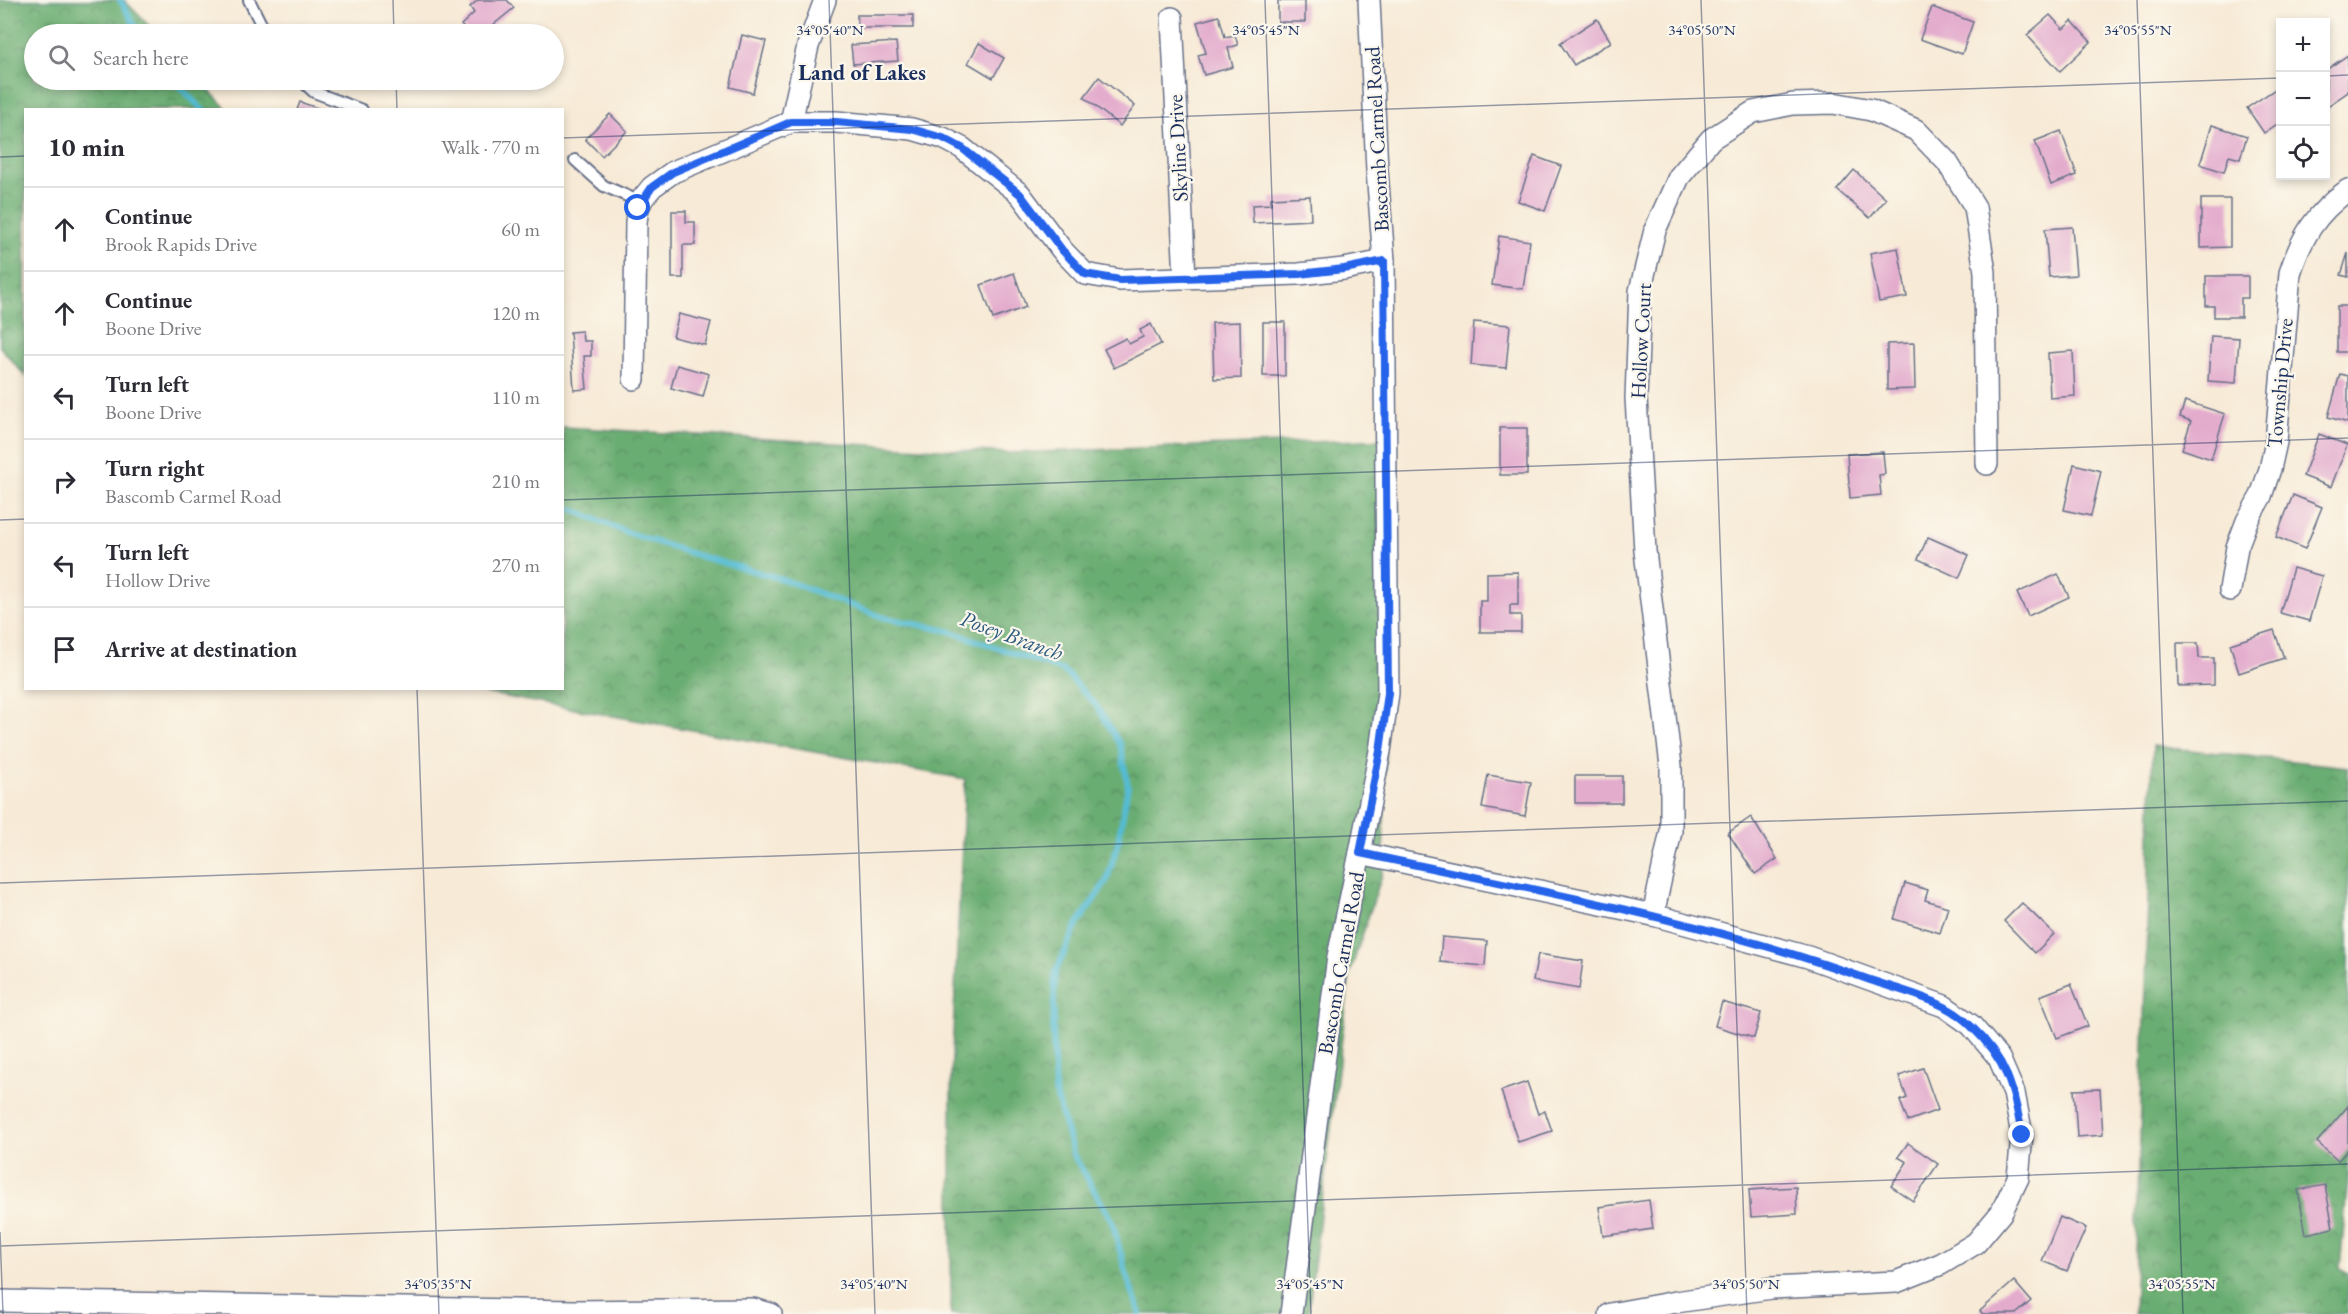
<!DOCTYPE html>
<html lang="en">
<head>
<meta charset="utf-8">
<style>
	:root { --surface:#fff; --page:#f7f7f7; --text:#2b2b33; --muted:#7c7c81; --line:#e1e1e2 }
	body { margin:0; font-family:"EB Garamond",serif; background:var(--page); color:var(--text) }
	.controls { position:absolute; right:18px; top:18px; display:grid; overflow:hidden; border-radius:0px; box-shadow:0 3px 9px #0003 }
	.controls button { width:54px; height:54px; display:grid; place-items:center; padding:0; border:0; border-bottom:2px solid var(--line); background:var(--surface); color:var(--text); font:30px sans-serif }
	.stop { position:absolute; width:18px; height:18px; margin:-14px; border:4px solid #2563eb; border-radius:50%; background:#fff }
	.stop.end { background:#2563eb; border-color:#fff; box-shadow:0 2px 6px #0008 }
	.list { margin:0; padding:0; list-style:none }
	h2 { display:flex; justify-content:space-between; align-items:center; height:78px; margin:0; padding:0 24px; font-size:26px }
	h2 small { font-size:20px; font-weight:400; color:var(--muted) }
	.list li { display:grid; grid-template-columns:39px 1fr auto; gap:18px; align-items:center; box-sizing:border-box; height:84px; padding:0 24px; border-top:2px solid var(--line) }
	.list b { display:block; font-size:22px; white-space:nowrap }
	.list p { margin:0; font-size:20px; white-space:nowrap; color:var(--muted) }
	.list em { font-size:20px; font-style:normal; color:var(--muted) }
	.icon { flex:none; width:33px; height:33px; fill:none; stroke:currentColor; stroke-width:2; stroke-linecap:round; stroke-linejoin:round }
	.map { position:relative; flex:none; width:2348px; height:1314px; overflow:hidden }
	.search { position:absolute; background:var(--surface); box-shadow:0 3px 9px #0003; left:24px; top:24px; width:540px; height:66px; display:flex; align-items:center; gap:15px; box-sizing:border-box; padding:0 21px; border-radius:33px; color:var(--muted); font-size:22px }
	.panel { position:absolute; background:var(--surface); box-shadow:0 3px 9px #0003; left:24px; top:108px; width:540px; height:582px; border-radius:0px }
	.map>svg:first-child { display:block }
	.forest { fill:url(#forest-crowns); stroke:#426e68; stroke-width:1.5 }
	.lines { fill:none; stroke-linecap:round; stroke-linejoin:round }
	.stream { stroke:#55bbd3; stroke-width:6 }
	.building { fill:#e3accd }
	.service-casing { stroke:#687088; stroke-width:14 }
	.minor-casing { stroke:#687088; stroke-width:24 }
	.service { stroke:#fff; stroke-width:10 }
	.minor { stroke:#fff; stroke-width:21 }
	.route { stroke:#2563eb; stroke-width:8 }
	.ticks { fill:none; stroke:#1b2f5e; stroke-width:1.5; stroke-opacity:0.45 }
	.labels { text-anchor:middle; stroke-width:4.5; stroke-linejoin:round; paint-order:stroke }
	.street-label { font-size:21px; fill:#1b2f5e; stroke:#fbf7ec }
	.neighbourhood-label { font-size:22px; font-weight:bold; fill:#1b2f5e; stroke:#fbf7ec }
	.water-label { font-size:22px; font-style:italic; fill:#2c5981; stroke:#fbf7ec }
	.ticks-label { font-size:15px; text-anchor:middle; fill:#1b2f5e; stroke:#fbf7ec; stroke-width:4.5; stroke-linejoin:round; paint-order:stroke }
</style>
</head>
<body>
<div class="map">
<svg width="2348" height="1314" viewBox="0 0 2348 1314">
	<defs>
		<pattern id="forest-crowns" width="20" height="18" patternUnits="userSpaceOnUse" patternTransform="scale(1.5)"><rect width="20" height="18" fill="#6aad72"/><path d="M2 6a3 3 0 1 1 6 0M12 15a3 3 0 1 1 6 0" fill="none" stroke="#568d61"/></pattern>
	</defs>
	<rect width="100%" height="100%" fill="#fbf7ec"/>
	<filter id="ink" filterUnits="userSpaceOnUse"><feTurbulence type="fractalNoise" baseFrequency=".0167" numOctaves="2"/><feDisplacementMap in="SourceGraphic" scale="12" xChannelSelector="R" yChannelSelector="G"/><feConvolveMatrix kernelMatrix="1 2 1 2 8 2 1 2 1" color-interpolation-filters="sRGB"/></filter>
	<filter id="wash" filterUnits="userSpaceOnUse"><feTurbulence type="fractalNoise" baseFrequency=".008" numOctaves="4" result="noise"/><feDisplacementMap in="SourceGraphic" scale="24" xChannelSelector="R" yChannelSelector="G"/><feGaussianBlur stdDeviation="1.35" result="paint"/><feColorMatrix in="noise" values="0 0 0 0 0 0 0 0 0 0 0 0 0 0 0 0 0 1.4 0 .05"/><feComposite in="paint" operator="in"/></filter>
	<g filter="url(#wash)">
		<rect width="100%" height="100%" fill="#f7ead6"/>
		<g class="forest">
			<path d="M0,0H124L157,34H34V80H199L227,109L26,110L25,376L0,347Z"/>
			<path d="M563,427L1008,453L1391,439L1383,872L1350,973L1308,1314H951V1076L965,779L462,689L562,688Z"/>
			<path d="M2153,746L2348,767V1177L2340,1269L2348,1274V1314H2134Z"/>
		</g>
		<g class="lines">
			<g class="stream">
				<path d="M120,0L140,34"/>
				<path d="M173,80L203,110"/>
				<path d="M562,505L626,532L699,556L782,579L882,617L949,631L1064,671L1096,705L1120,744L1128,786L1118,842L1107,880L1077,925L1055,973L1053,1032L1055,1091L1073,1154L1112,1221L1126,1273L1140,1314"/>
			</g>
		</g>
		<g id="blocks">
			<g class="building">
				<path d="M478,0H507L514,8L482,34H469L461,25L474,13L470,7Z"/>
				<rect x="1278" y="1" width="27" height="21"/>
				<path d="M1932,7L1973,22L1962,54L1920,39Z"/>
				<rect x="857" y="15" width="56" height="13"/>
				<path d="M2050,15L2063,29L2072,21L2091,42L2060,71L2027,35Z"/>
				<path d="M1219,16L1225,37L1235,35L1238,45L1228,48L1233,67L1204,75L1198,55L1206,53L1197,22Z"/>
				<path d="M1597,19L1611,42L1574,65L1560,43Z"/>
				<path d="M742,35L766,41L753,93L730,87Z"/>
				<path d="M896,42L898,61L853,64L851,45Z"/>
				<path d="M979,43L1004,58L993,78L968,63Z"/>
				<path d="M2348,55V92L2326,107V70Z"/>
				<path d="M1099,77L1135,106L1120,126L1084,97Z"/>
				<path d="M2280,86V122L2264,133L2247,108Z"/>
				<path d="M300,102L320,109V110H297Z"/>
				<path d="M610,114L627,131L602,156L585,139Z"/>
				<path d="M2212,125L2247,136L2240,159L2229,156L2224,172L2200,164Z"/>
				<path d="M2061,131L2077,175L2051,185L2035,141Z"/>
				<path d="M1534,156L1561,166L1545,211L1518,201Z"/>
				<path d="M1854,170L1886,199L1870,218L1837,190Z"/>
				<path d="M1310,196L1311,220L1253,223L1252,205L1271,204V198Z"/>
				<path d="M2201,199H2230V247L2201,248Z"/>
				<path d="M672,211H686V222H695V245H683V278H672Z"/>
				<path d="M2072,227L2076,275L2049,277L2045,229Z"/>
				<path d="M1499,236L1530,241L1523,289L1492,285Z"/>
				<path d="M1898,248L1907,297L1879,302L1870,253Z"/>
				<path d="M2348,253V277L2341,275Z"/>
				<path d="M1014,273L1026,307L993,319L981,285Z"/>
				<path d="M2206,276H2248V298H2241V317H2214V306H2206Z"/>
				<rect x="2337" y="306" width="11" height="46"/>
				<path d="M679,314L711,322L705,345L673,337Z"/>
				<path d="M1240,322L1241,378L1214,379L1212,323Z"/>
				<rect x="1263" y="322" width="22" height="54"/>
				<path d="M1474,322L1510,325L1506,368L1471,365Z"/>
				<path d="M1151,324L1161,344L1114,368L1104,349L1126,338L1129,344L1143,337L1140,330Z"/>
				<path d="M582,331L583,341H591V356H584L587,389L574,390L570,332Z"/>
				<path d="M2211,336L2239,338L2236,383L2208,381Z"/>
				<path d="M1914,343L1915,389L1887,390V344Z"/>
				<path d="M2073,351L2075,396L2050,398L2048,353Z"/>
				<path d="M677,365L709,374L703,397L671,388Z"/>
				<path d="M2340,374L2348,376V423L2328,417Z"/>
				<path d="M2185,401L2225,414L2211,459L2182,449L2191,421L2180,417Z"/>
				<rect x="1500" y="428" width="27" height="47"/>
				<path d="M2319,434L2347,445L2331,487L2303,476Z"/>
				<path d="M1883,452L1885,474L1879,475L1881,495L1850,498L1847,454Z"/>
				<path d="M2074,464L2101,471L2091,516L2064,510Z"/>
				<path d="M2293,495L2322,507L2305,549L2276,537Z"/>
				<path d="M1928,537L1969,555L1959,578L1918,559Z"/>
				<path d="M2293,568L2322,576L2309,621L2280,613Z"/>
				<path d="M1518,572V605H1510V615H1521V632H1480V601H1487V573Z"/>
				<path d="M2058,574L2069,597L2028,616L2017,593Z"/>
				<path d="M2274,630L2284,658L2239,673L2230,644Z"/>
				<path d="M2177,643H2198L2199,658H2214V685L2178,686Z"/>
				<path d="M1488,775L1531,782L1525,816L1482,808Z"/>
				<rect x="1575" y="776" width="47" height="27"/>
				<path d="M1751,817L1777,859L1755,874L1728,833Z"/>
				<path d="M1905,883L1928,890L1925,900L1948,907L1940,933L1894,919Z"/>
				<path d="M2022,903L2054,934L2035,953L2004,921Z"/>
				<path d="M1442,937L1487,941L1485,966L1440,962Z"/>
				<path d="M1538,954L1583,961L1579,989L1533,981Z"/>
				<path d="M2071,984L2088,1026L2057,1038L2040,996Z"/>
				<path d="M1722,1002L1761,1013L1754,1038L1715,1026Z"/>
				<path d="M1923,1068L1938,1110L1908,1121L1900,1101L1907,1098L1899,1076Z"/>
				<path d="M1527,1082L1538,1114L1545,1111L1552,1131L1518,1142L1501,1091Z"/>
				<path d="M2100,1089L2103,1135L2077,1137L2074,1090Z"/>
				<path d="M2348,1106V1149L2338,1161L2317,1142Z"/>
				<path d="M1908,1143L1938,1164L1913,1201L1891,1186L1907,1162L1898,1157Z"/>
				<path d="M2325,1185L2333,1228L2306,1234L2298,1190Z"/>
				<path d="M1796,1187L1797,1214L1751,1217L1749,1190Z"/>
				<path d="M1649,1200L1653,1229L1603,1236L1599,1207Z"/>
				<path d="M2060,1217L2086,1228L2067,1271L2042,1261Z"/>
				<path d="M2014,1281L2031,1301L2016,1314H1983L1980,1311Z"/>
			</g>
		</g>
	</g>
	<g filter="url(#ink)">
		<use href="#blocks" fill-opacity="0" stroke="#687088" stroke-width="1.5"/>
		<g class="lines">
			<defs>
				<g id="service">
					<path d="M249,0L266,34"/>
					<path d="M301,80L314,92L362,110"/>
					<path d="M575,160L604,186L641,202"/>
				</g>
				<g id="minor">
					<path d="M1172,18L1185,278"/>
					<path d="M791,122L808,46L825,0"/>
					<path d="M634,379L636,222L638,208L643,198L652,187L673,172L791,122H836L912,129L943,138L962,148L1020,194L1062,250L1085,274L1120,280L1299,274L1344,269L1384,261"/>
					<path d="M2230,590L2237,547L2247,521L2261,496L2270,469L2276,442L2290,273C2302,236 2316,213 2348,190"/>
					<path d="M1360,853L1653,915L1808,957L1944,1006L1971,1025L1999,1058L2014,1093L2022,1135L2018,1178L2001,1213L1976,1243L1941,1264L1896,1282L1771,1288L1676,1302L1610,1314"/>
					<path d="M1653,915L1671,831V766L1645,551L1636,398L1640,291L1655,230L1679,177L1711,139L1753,112L1793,104L1833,103L1871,110L1916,130L1947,162L1975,207L1985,272L1987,464"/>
					<path d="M0,1301L575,1311L753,1309L771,1314"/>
					<path d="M1291,1314L1338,957L1360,853L1380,751L1388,693L1384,261L1377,170L1369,0"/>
				</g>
			</defs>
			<use href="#service" class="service-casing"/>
			<use href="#minor" class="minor-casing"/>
			<use href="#service" class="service"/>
			<use href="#minor" class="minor"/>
		</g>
	</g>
	<g class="lines" filter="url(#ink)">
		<path class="route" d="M638,208L652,187L673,172L791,122H836L912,129L943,138L962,148L1020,194L1062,250L1085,274L1120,280L1299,274L1344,269L1384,261L1388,693L1380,751L1360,853C1532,890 1705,920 1870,980C1905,992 1946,1000 1972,1027C2007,1060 2014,1089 2022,1135"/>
	</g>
	<path class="ticks" d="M393,0L394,34M829,0L875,1314M1265,0L1311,1314M1701,0L1747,1314M2137,0L2183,1314M2326,76L2348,75M396,80L397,110M562,138L2280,78M0,157L26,156M562,500L2348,438M0,520L26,519M417,688L439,1314M0,883L2348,801M0,1232L3,1314M0,1246L2348,1164"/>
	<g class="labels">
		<g class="street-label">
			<text transform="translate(1377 139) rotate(-93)" y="7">Bascomb Carmel Road</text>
			<text transform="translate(1178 148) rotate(-93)" y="7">Skyline Drive</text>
			<text transform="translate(1641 341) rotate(-87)" y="7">Hollow Court</text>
			<text transform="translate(2280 383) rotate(-85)" y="7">Township Drive</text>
			<text transform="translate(1341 963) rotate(-80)" y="7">Bascomb Carmel Road</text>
		</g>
		<g class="neighbourhood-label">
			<text x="862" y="80">Land of Lakes</text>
		</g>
		<g class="water-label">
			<text transform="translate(1012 635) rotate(20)" y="8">Posey Branch</text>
		</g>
	</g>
	<g class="ticks-label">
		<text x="830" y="35">34°05'40"N</text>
		<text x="1266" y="35">34°05'45"N</text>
		<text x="1702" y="35">34°05'50"N</text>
		<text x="2138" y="35">34°05'55"N</text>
		<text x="438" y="1289">34°05'35"N</text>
		<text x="874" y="1289">34°05'40"N</text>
		<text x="1310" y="1289">34°05'45"N</text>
		<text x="1746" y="1289">34°05'50"N</text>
		<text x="2182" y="1289">34°05'55"N</text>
	</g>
</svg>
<div class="controls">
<button>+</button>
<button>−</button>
<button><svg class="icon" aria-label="locate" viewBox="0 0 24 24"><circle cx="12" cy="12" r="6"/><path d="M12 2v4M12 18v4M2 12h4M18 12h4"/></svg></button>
</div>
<div class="stop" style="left:638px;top:208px"></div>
<div class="stop end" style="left:2022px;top:1135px"></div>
<div class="search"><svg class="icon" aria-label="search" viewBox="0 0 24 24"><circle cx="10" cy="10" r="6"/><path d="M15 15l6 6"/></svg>Search here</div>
<section class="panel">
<h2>10 min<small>Walk · 770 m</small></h2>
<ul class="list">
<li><svg class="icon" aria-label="ahead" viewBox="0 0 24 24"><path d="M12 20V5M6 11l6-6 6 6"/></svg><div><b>Continue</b><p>Brook Rapids Drive</p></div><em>60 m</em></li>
<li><svg class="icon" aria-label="ahead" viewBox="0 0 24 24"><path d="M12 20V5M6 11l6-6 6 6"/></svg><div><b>Continue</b><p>Boone Drive</p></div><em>120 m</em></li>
<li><svg class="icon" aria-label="left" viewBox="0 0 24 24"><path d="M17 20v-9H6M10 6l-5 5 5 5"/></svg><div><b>Turn left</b><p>Boone Drive</p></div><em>110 m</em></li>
<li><svg class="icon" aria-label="right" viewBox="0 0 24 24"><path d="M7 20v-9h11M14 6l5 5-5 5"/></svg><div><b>Turn right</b><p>Bascomb Carmel Road</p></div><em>210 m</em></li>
<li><svg class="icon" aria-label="left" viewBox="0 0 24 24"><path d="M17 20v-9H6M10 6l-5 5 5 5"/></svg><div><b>Turn left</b><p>Hollow Drive</p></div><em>270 m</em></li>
<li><svg class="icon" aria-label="arrive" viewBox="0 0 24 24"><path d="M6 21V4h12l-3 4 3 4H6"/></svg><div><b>Arrive at destination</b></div></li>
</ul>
</section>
</div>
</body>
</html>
